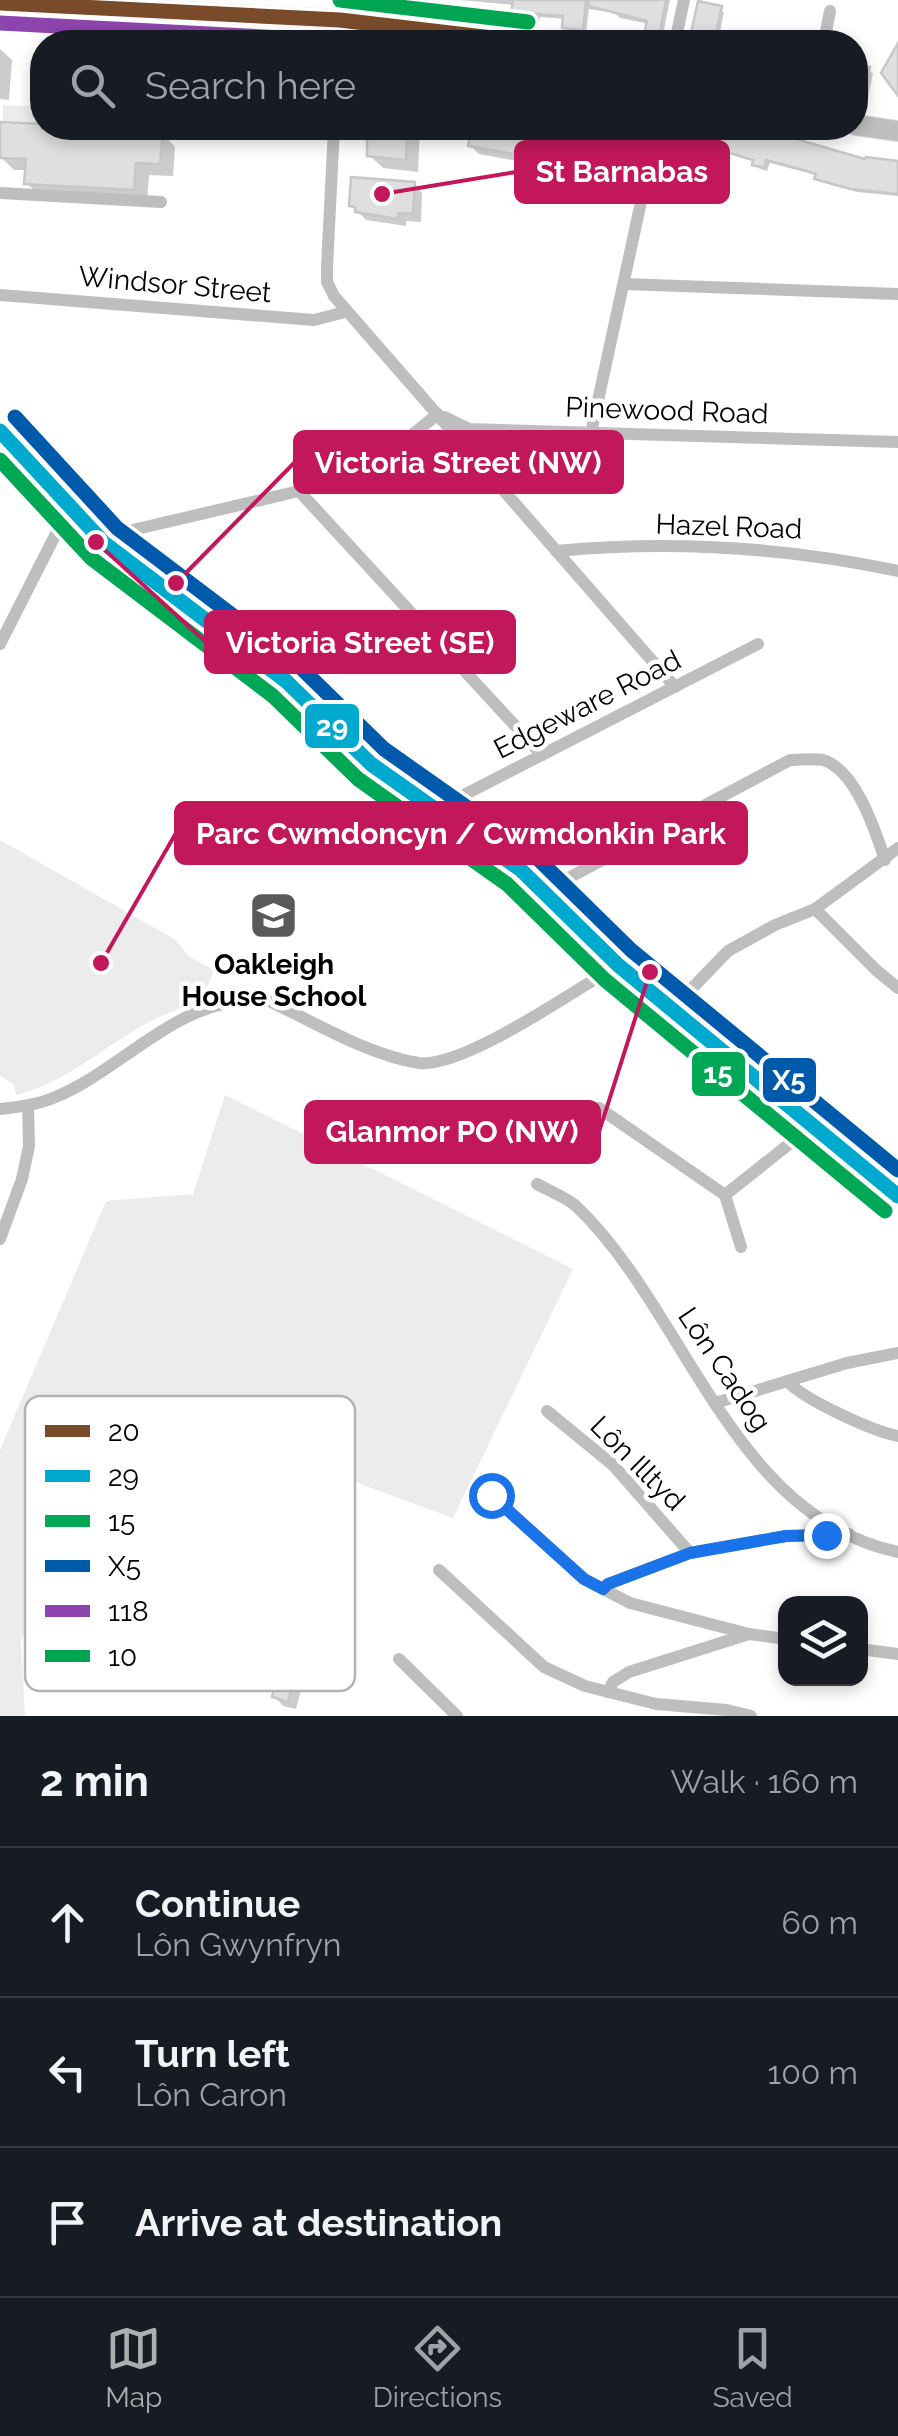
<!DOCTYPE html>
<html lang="en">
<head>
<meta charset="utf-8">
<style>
	:root { --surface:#171b24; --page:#242831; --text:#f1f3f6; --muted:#9ea1a6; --line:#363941; --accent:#adaeaf }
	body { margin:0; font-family:Raleway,sans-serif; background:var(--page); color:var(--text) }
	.controls { position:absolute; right:30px; bottom:30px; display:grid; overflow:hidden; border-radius:20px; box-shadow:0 5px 15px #0003 }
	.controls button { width:90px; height:90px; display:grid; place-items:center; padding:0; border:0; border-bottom:2px solid var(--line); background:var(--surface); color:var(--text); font:50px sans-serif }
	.stop { position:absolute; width:30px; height:30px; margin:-22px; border:8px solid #1a73e8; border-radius:50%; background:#fff }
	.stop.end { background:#1a73e8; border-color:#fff; box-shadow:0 2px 10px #0008 }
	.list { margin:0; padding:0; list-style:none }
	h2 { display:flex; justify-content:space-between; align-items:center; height:130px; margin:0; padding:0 40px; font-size:42px }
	h2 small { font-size:32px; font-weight:400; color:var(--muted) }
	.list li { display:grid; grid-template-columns:65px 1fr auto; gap:30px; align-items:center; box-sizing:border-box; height:150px; padding:0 40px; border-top:2px solid var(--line) }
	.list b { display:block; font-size:38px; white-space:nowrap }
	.list p { margin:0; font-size:32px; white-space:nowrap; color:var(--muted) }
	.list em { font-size:32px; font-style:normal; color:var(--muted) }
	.icon { flex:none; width:55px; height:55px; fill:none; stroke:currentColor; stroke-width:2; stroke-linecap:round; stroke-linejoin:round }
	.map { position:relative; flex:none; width:898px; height:1716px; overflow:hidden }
	.search { position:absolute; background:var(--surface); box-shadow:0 5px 15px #0003; left:30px; right:30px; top:30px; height:110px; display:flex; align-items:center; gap:25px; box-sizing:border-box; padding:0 35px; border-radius:40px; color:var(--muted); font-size:38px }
	.sheet { height:580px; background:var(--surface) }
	nav { display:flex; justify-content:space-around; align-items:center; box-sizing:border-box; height:140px; border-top:2px solid var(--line); background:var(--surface); font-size:28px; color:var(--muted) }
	nav a { display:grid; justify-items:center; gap:5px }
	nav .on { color:var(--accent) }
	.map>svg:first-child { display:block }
	.green { fill:#ececec }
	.shadow { fill:#0003 }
	.building { fill:#dfdfdf; stroke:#c7c7c7; stroke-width:2.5 }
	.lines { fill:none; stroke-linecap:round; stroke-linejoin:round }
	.primary-casing { stroke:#dbdbdb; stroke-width:22 }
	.minor { stroke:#bebebe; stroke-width:12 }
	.tertiary { stroke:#bebebe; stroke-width:15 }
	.primary { stroke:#bebebe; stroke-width:20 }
	.bus-1-casing { stroke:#fff; stroke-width:22 }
	.bus-2-casing { stroke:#fff; stroke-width:22 }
	.bus-3-casing { stroke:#fff; stroke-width:22 }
	.bus-4-casing { stroke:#fff; stroke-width:22 }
	.bus-5-casing { stroke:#fff; stroke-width:22 }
	.bus-6-casing { stroke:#fff; stroke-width:22 }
	.bus-1 { stroke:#7a4b2a; stroke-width:15 }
	.bus-2 { stroke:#00a9ce; stroke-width:15 }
	.bus-3 { stroke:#00a754; stroke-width:15 }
	.bus-4 { stroke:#005aab; stroke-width:15 }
	.bus-5 { stroke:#8e44ad; stroke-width:15 }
	.bus-6 { stroke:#00a651; stroke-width:15 }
	.route { stroke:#1a73e8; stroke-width:12 }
	.labels { text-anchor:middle; stroke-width:9; stroke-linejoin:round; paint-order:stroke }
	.street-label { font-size:28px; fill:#000; stroke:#fff }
	.poi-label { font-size:28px; font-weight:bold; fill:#000; stroke:#fff }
	.key { fill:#fff; stroke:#b2b2b2; stroke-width:2.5 }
	.key-label { font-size:28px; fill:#000 }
	.leader { fill:none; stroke:#c2185b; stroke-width:4 }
	.callout-dot { fill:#c2185b; stroke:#fff; stroke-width:4 }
	.callout { fill:#c2185b; stroke:#c2185b; stroke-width:4 }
	.callout-label { font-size:30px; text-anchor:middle; font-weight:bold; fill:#fff }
	.line-badge { stroke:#fff; stroke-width:4 }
	.badge-label { font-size:28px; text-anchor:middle; font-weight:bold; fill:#fff }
</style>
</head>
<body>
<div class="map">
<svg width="898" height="1716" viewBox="0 0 898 1716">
	<rect width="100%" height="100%" fill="#fff"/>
	<g class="green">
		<path d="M3,105L42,107V124L3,122Z"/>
		<path d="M0,840L176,940L188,956L214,970L202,1000C181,1009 158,1016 138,1028C96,1053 64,1083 16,1095L14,1085L0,1075Z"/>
		<path d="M225,1095L573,1269L453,1518L358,1483L125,1412L69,1561L21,1640L25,1716H0V1450L106,1201L193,1194Z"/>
	</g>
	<g class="shadow">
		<path d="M459,0H670L662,40L647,34L649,24L620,18L615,13L589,9L586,33L569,32L565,27L566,19L540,17L538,28L517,26L513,21L515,5Z"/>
		<path d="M700,4L724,12L718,42H692Z"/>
		<path d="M741,38L772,42H740Z"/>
		<path d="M0,49L12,60L9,100L0,99Z"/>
		<path d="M856,67L873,73L868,98L856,94Z"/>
		<path d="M2,125L162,133L175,147L173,176L149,175L147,203L40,197L27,183L28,170H14L0,156Z"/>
		<path d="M370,128H435L420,129L418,172L383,168L369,155Z"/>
		<path d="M474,128H540L534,164L479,154L470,145Z"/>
		<path d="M577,128H648L646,135L635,133L634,137Z"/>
		<path d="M675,128H747L867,162L898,163V196L857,192L821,182L818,176L809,173L770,163L767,171L758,168L755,161L677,138L674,134Z"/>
		<path d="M414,184L422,193L421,222L406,221V226L366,220L352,205Z"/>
		<path d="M82,1594L291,1640L302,1653L305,1676L296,1709L283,1706L275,1697L282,1669L121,1620L109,1622L101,1654L76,1647L67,1638Z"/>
	</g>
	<g class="building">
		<path d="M513,0H586L583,30L562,28L563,16L536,14L535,26L510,22Z"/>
		<path d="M589,0H666L659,37L644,35L647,21L589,6Z"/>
		<path d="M698,1L722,6L714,42H689Z"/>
		<path d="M898,43V96L881,73Z"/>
		<path d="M856,64L870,67L862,112H856Z"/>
		<path d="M0,122L42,124V128L163,131L160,164L136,163L134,190L24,184L26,159L0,158Z"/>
		<path d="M367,128H407L406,160L367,156Z"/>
		<path d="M471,128H525L524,133L530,134L526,156L468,146Z"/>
		<path d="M667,128H758L865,159L866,157L898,161V194L851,189L814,179L816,174L803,170L766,160L764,168L752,165L753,160L666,134Z"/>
		<path d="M351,177L415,182L413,214L398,213V219L355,212V207L349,206Z"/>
		<path d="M103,1585H130L282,1628L294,1642L297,1666L288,1702L272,1697L279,1669L274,1662L110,1612L100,1614L92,1647L64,1638L80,1592Z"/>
	</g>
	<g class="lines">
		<defs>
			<g id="primary">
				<path d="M0,3L340,20L526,42"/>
				<path d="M856,125L898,131"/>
			</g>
		</defs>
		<use href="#primary" class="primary-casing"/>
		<g class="minor">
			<path d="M338,42L342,0"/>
			<path d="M675,42L684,0"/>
			<path d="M824,42L830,11"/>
			<path d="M334,128L327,267V282L334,296L675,687"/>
			<path d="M0,193L161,202"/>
			<path d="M624,284L898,294"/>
			<path d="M0,295L314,320L345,312"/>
			<path d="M444,417L469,429L898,442"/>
			<path d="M591,433L657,128"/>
			<path d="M299,491L542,755"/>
			<path d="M104,543L120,533L299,491L368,470L438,414"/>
			<path d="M556,551C672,540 785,547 898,571"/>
			<path d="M0,644L70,506"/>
			<path d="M444,815L458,798L758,644"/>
			<path d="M544,891L790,760C800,760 814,758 823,760C856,770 875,830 885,860"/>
			<path d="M815,909L876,970L898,988"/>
			<path d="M672,1009L728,951L775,925L815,909L898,848"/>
			<path d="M599,1108L725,1195L813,1125"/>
			<path d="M0,1109C18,1107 36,1105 53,1098C126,1069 182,991 269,1001C314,1022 370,1056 419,1063C464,1068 575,990 618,965"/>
			<path d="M537,1184C549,1191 566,1197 576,1206C686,1310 731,1517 898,1552"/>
			<path d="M725,1195L741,1247"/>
			<path d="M0,1239L22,1179L29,1146L28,1106"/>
			<path d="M788,1382C805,1400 872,1431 898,1436"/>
			<path d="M715,1403L847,1363L898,1353"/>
			<path d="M547,1411L613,1465L690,1553"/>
			<path d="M491,1495L584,1579L630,1603L749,1634L786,1639"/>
			<path d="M439,1570L544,1667L585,1686L656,1704L727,1710L751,1716"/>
			<path d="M603,1589L608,1584L690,1553L786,1536L849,1534"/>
			<path d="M860,1649L898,1654"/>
			<path d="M399,1659L457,1716"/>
			<path d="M608,1692L613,1682L629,1672L749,1634"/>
		</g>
		<path class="tertiary" d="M0,431L104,543L286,681L371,764L520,869L618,965L898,1196"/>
		<use href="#primary" class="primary"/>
		<defs>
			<path id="bus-1" d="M0,3L340,20L526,42"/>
			<path id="bus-2" d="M0,431L104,543L286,681L371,764L520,869L618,965L898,1196"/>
			<path id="bus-3" d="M0,460L91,558L273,696L358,779L507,884L605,980L885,1211"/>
			<path id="bus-4" d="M15,417L117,528L298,665L384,749L533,854L631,950L898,1170"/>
			<path id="bus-5" d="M0,23L360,42"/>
			<path id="bus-6" d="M340,0L528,22"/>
		</defs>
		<use href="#bus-1" class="bus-1-casing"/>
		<use href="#bus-2" class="bus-2-casing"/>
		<use href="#bus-3" class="bus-3-casing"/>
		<use href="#bus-4" class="bus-4-casing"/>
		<use href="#bus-5" class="bus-5-casing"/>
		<use href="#bus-6" class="bus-6-casing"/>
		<use href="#bus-1" class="bus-1"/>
		<use href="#bus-2" class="bus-2"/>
		<use href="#bus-3" class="bus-3"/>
		<use href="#bus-4" class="bus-4"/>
		<use href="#bus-5" class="bus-5"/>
		<use href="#bus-6" class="bus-6"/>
	</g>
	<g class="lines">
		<path class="route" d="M491,1495L584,1579L603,1589L608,1584L690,1553L786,1536L826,1535"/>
	</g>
	<defs>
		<symbol id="school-square" viewBox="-11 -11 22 22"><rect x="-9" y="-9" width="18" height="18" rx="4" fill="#595959" stroke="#fff"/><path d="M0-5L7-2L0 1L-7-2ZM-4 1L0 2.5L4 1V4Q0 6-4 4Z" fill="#fff"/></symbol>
	</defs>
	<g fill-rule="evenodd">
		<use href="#school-square" x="246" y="888" width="55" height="55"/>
	</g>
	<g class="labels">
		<g class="street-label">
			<text transform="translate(175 284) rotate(5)" y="10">Windsor Street</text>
			<text transform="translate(667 410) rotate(2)" y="10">Pinewood Road</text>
			<text transform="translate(729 526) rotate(2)" y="10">Hazel Road</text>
			<text transform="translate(587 704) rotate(-27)" y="10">Edgeware Road</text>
			<text transform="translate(725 1369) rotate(56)" y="10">Lôn Cadog</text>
			<text transform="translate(638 1463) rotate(45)" y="10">Lôn Illtyd</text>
		</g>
		<g class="poi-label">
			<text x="274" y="974">Oakleigh<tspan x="274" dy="32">House School</tspan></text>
		</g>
	</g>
	<rect x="25" y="1396" width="330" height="295" rx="15" class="key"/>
	<rect x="45" y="1425" width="45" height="12" fill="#7a4b2a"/>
	<rect x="45" y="1470" width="45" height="12" fill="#00a9ce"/>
	<rect x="45" y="1515" width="45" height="12" fill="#00a754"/>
	<rect x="45" y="1560" width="45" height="12" fill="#005aab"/>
	<rect x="45" y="1605" width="45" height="12" fill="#8e44ad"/>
	<rect x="45" y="1650" width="45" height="12" fill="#00a651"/>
	<g class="key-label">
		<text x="108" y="1441">20</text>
		<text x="108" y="1486">29</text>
		<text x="108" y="1531">15</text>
		<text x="108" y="1576">X5</text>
		<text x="108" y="1621">118</text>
		<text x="108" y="1666">10</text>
	</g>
	<path class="leader" d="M382 194L516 172M176 583L295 462M96 542L206 642M101 963L176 833M650 972L599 1132"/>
	<g class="callout-dot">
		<circle cx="382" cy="194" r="10"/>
		<circle cx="176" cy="583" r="10"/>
		<circle cx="96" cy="542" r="10"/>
		<circle cx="101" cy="963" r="10"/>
		<circle cx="650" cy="972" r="10"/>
	</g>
	<g class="callout">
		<rect x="516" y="142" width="212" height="60" rx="10"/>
		<rect x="295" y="432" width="327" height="60" rx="10"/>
		<rect x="206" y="612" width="308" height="60" rx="10"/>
		<rect x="176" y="803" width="570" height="60" rx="10"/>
		<rect x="306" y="1102" width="293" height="60" rx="10"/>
	</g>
	<g class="callout-label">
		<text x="622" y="182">St Barnabas</text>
		<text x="458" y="473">Victoria Street (NW)</text>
		<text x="360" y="653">Victoria Street (SE)</text>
		<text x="461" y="844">Parc Cwmdoncyn / Cwmdonkin Park</text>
		<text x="452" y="1142">Glanmor PO (NW)</text>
	</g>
	<g class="line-badge">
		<rect x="303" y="702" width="58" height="48" rx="10" fill="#00a9ce"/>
		<rect x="690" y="1050" width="57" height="48" rx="10" fill="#00a754"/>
		<rect x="761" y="1056" width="57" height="48" rx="10" fill="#005aab"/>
	</g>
	<g class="badge-label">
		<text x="332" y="736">29</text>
		<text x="718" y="1083">15</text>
		<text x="789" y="1090">X5</text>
	</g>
</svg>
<div class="controls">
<button><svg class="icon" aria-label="layers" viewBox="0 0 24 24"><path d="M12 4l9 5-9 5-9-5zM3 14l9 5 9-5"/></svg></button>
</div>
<div class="stop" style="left:491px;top:1495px"></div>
<div class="stop end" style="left:826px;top:1535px"></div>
<div class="search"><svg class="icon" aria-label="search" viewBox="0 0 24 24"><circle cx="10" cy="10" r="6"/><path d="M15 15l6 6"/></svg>Search here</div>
</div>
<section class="sheet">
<h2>2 min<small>Walk · 160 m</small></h2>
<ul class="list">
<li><svg class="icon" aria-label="ahead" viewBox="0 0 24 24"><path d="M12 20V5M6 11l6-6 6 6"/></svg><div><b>Continue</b><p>Lôn Gwynfryn</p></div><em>60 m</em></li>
<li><svg class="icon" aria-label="left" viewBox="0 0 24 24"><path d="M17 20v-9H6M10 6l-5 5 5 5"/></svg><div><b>Turn left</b><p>Lôn Caron</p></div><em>100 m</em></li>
<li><svg class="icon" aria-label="arrive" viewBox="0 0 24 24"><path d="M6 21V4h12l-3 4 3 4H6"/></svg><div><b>Arrive at destination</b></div></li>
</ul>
</section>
<nav>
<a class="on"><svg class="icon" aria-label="map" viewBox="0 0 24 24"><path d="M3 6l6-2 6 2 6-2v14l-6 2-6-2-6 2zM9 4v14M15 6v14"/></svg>Map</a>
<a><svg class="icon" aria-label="directions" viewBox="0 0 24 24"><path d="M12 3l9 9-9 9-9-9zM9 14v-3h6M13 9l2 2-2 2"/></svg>Directions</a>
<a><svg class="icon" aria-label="saved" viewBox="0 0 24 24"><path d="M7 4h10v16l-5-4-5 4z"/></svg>Saved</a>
</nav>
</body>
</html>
